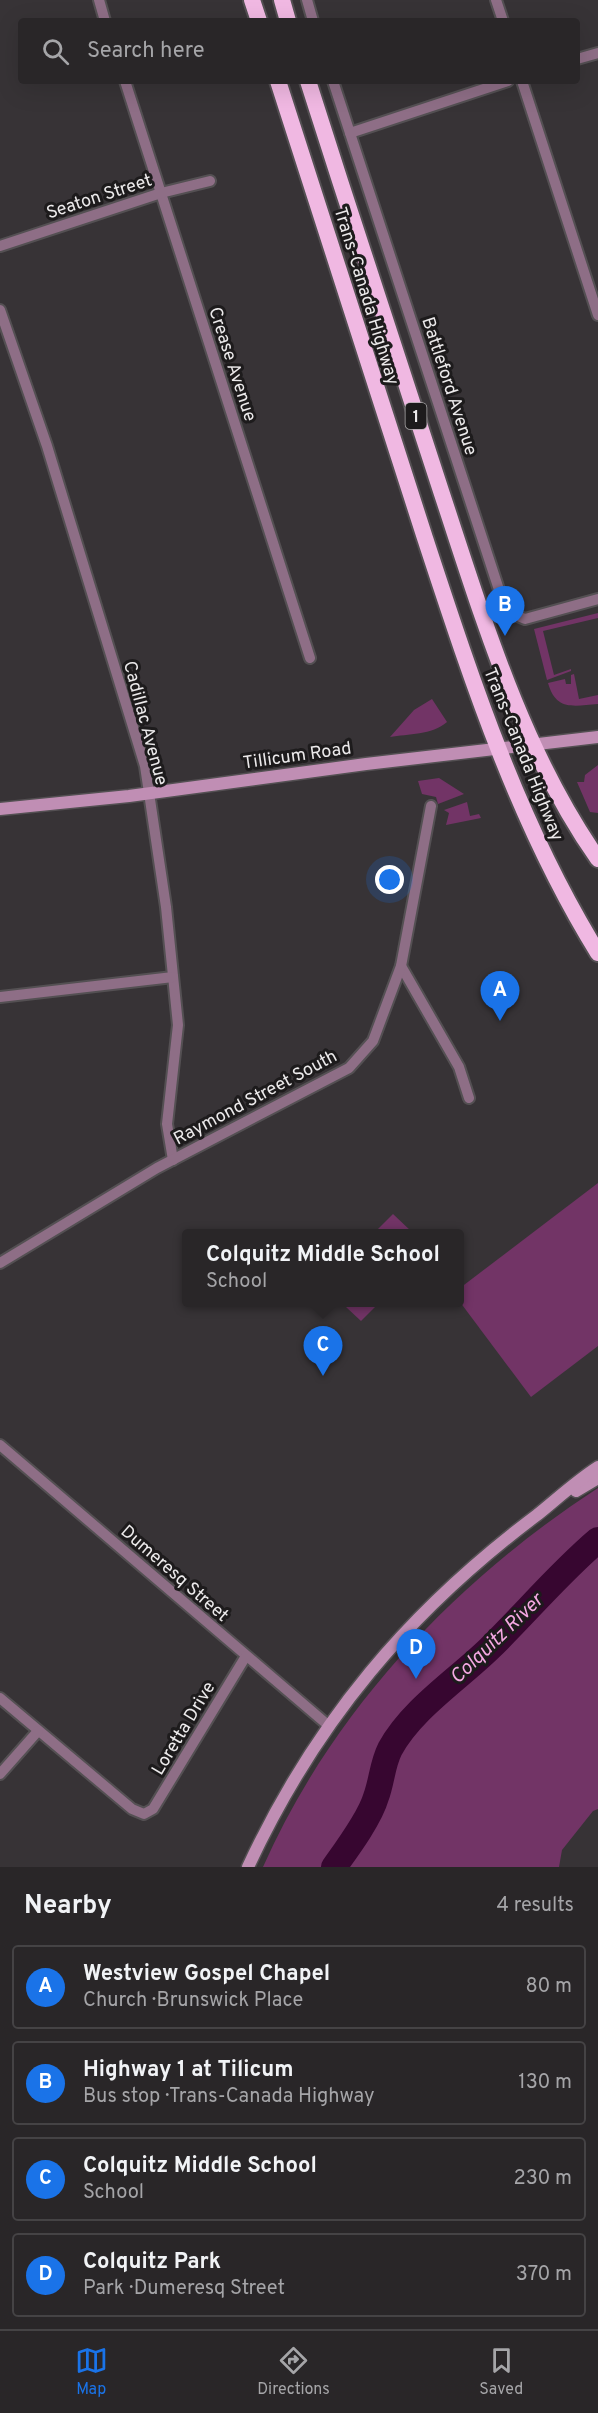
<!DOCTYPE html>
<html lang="en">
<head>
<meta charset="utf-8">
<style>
	:root { --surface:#292628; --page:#353234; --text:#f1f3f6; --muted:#a5a5a8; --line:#454345; --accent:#1a73e8 }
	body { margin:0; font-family:Overpass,sans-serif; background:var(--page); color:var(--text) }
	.you { position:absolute; left:390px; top:880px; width:21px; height:21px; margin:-15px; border:4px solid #fff; border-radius:50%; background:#1a73e8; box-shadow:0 0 0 9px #1a73e833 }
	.badge { display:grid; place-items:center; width:39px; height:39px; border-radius:50%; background:var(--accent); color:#fff; font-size:20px; font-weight:700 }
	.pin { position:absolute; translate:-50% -50px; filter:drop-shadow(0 2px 3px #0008) }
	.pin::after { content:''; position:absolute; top:32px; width:21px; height:18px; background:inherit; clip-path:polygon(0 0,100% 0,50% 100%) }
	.popup { position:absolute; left:182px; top:1229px; width:282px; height:78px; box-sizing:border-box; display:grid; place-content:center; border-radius:6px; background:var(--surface); filter:drop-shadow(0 2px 4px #0005); font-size:20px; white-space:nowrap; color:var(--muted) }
	.popup b { font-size:22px; color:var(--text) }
	.popup::after { content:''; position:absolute; left:50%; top:100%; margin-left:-12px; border:12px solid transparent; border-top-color:var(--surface) }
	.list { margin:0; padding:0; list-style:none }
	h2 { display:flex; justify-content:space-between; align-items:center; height:78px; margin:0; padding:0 24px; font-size:26px }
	h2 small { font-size:20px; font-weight:400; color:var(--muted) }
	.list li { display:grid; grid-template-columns:39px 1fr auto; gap:18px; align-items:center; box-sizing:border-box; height:84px; margin:0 12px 12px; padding:0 12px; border:2px solid var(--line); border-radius:6px }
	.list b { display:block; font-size:22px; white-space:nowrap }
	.list p { margin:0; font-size:20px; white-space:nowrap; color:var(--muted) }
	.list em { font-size:20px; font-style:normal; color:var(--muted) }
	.icon { flex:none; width:33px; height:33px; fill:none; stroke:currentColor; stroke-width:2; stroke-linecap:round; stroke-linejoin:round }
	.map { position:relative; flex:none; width:598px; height:1867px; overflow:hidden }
	.search { position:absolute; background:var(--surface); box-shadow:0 6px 24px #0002; left:18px; right:18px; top:18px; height:66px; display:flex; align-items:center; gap:15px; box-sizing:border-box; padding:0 21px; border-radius:6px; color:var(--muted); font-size:22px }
	.sheet { height:462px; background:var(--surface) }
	nav { display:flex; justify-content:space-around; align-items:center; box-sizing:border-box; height:84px; border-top:2px solid var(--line); background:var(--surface); font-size:16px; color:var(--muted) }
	nav a { display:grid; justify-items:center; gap:3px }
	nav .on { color:var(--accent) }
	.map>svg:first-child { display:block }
	.green { fill:#723466 }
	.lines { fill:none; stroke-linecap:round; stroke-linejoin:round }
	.river { stroke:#370630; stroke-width:26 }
	.minor-casing { stroke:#545053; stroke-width:14 }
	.secondary-casing { stroke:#545053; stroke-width:15 }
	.trunk-casing { stroke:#545053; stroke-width:20 }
	.minor { stroke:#8e6e86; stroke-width:10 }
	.secondary { stroke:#c08eb4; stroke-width:12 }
	.trunk { stroke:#f0b8e2; stroke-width:16 }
	.labels { text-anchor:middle; stroke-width:6; stroke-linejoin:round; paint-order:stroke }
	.shield { fill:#1d1b1c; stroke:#aeacad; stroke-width:1.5 }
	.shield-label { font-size:16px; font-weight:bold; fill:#eceaeb }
	.street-label { font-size:18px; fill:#eceaeb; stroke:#1d1b1c }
	.water-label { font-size:20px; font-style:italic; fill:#f5a8e3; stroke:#1d1b1c }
</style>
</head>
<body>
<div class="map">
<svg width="598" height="1867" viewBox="0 0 598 1867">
	<rect width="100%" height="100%" fill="#373336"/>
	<g class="green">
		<path d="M598,613V618L543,631L554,675L571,669V671L547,680L534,629Z"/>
		<path d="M574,674L579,699L598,695V704C573,706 556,711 548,683L565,679L566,684H571V675Z"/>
		<path d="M432,699L447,722C432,735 408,734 390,737L414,710Z"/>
		<path d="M598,765V813L590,812L577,782H584L585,775Z"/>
		<path d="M439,778L464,794L438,804L436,797L422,794L418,781Z"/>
		<path d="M467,802L470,816L479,814L481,818L446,825L449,813L444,810Z"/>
		<path d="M598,1183V1346L531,1397L460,1302V1288Z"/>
		<path d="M393,1214L413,1233H374Z"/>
		<path d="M351,1302H379V1303L361,1321L346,1307Z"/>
		<path d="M598,1488V1809L593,1811L562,1850L559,1867H263C332,1711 456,1580 598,1488Z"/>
	</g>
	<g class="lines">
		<path class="river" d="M334,1867C347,1849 370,1818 376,1797C382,1781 382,1765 390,1749C412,1709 457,1680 489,1649C526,1613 559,1573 598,1540"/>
		<defs>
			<g id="minor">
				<path d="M99,0L105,21"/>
				<path d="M307,0L313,21"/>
				<path d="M496,0L503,21"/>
				<path d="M577,59L598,53"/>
				<path d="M125,81L310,658"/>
				<path d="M333,81L503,602L513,614L525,619L598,599"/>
				<path d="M522,81L598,315"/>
				<path d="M350,133L508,81"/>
				<path d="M0,246L161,193L210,181"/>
				<path d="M0,310L47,446L145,766L166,907L178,1025L167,1124L173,1160"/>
				<path d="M401,966L459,1067L469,1098"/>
				<path d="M0,997L173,977"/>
				<path d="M0,1263L157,1168L349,1068L373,1041L401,966L431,806"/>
				<path d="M0,1445L329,1726"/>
				<path d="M0,1698L132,1809L144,1814L153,1809L246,1656"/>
				<path d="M0,1774L38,1731"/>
			</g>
			<g id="secondary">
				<path d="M0,809L129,796L366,764L598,737"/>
				<path d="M576,1491L598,1478"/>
				<path d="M248,1867C316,1721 409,1611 537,1515C557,1499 576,1481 598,1467"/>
			</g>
			<g id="trunk">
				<path d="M252,0L259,21"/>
				<path d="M282,0L288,21"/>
				<path d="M278,81C327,232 375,384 424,535C471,678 518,824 598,953"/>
				<path d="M308,81C352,219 397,357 442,494C483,618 522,751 598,859"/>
			</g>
		</defs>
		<use href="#minor" class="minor-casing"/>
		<use href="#secondary" class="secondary-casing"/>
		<use href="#trunk" class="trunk-casing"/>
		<use href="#minor" class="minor"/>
		<use href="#secondary" class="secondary"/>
		<use href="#trunk" class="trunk"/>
	</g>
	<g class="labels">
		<rect class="shield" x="405.5" y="403" width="21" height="26" rx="4.5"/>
		<g class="shield-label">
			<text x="416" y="422">1</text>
		</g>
		<g class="street-label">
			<text transform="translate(99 196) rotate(-18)" y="6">Seaton Street</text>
			<text transform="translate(367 296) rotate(73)" y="6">Trans-Canada Highway</text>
			<text transform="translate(233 364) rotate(72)" y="6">Crease Avenue</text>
			<text transform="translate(450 386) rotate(72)" y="6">Battleford Avenue</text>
			<text transform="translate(146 723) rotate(75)" y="6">Cadillac Avenue</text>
			<text transform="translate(524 754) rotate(68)" y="6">Trans-Canada Highway</text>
			<text transform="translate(297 755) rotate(-8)" y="6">Tillicum Road</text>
			<text transform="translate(255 1097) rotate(-28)" y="6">Raymond Street South</text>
			<text transform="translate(175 1573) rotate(41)" y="6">Dumeresq Street</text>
			<text transform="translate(183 1728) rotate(-59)" y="6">Loretta Drive</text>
		</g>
		<g class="water-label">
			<text transform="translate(496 1638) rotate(-44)" y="7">Colquitz River</text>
		</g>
	</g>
</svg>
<div class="you"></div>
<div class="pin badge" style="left:500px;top:1021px">A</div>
<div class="pin badge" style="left:505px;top:636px">B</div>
<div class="pin badge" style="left:323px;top:1376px">C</div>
<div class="popup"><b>Colquitz Middle School</b>School</div>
<div class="pin badge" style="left:416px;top:1679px">D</div>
<div class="search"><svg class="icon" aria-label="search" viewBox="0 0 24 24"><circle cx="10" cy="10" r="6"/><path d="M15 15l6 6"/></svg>Search here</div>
</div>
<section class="sheet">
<h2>Nearby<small>4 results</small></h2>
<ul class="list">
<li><span class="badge">A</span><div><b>Westview Gospel Chapel</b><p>Church · Brunswick Place</p></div><em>80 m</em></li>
<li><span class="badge">B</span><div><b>Highway 1 at Tilicum</b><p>Bus stop · Trans-Canada Highway</p></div><em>130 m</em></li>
<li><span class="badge">C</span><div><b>Colquitz Middle School</b><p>School</p></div><em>230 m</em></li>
<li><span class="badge">D</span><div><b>Colquitz Park</b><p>Park · Dumeresq Street</p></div><em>370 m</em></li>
</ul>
</section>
<nav>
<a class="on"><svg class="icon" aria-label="map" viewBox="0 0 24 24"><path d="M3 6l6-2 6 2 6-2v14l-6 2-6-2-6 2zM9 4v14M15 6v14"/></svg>Map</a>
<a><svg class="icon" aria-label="directions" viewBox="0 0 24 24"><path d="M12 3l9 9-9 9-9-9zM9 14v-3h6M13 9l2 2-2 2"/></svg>Directions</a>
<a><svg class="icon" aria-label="saved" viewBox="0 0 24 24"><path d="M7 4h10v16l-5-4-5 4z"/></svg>Saved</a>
</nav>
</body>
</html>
